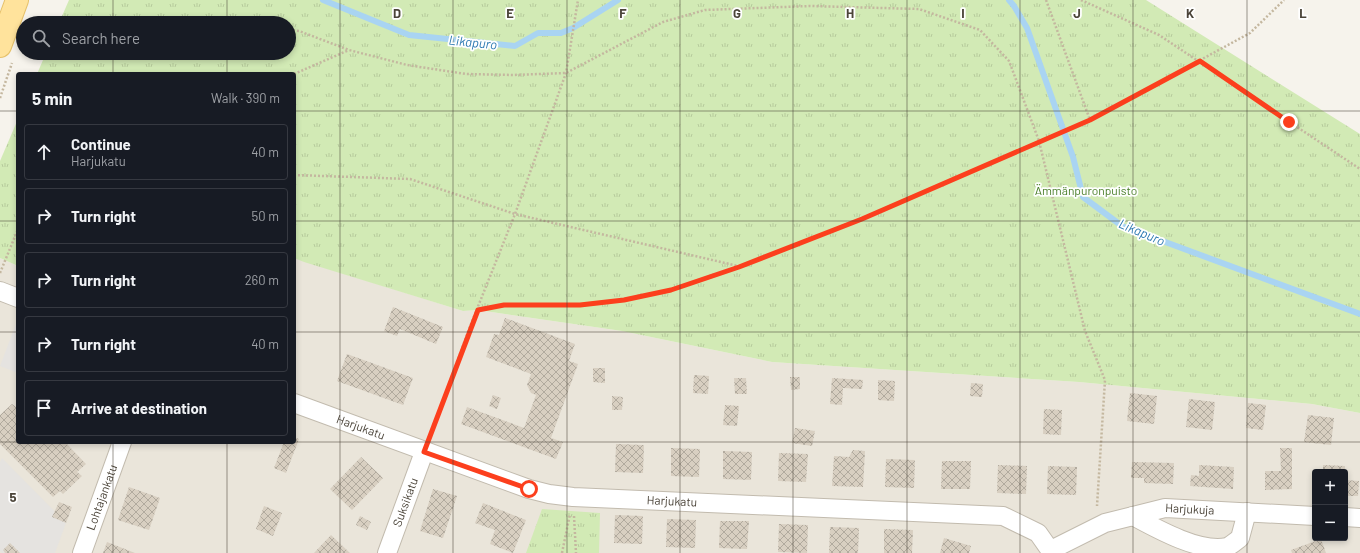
<!DOCTYPE html>
<html lang="en">
<head>
<meta charset="utf-8">
<style>
	:root { --surface:#171b24; --page:#242831; --text:#f1f3f6; --muted:#9ea1a6; --line:#363941 }
	body { margin:0; font-family:Barlow,sans-serif; background:var(--page); color:var(--text) }
	.controls { position:absolute; right:12px; bottom:12px; display:grid; overflow:hidden; border-radius:4px; box-shadow:0 2px 6px #0003 }
	.controls button { width:36px; height:36px; display:grid; place-items:center; padding:0; border:0; border-bottom:1px solid var(--line); background:var(--surface); color:var(--text); font:20px sans-serif }
	.stop { position:absolute; width:12px; height:12px; margin:-9px; border:3px solid #fc3f1d; border-radius:50%; background:#fff }
	.stop.end { background:#fc3f1d; border-color:#fff; box-shadow:0 1px 4px #0008 }
	.list { margin:0; padding:0; list-style:none }
	h2 { display:flex; justify-content:space-between; align-items:center; height:52px; margin:0; padding:0 16px; font-size:17px }
	h2 small { font-size:13px; font-weight:400; color:var(--muted) }
	.list li { display:grid; grid-template-columns:26px 1fr auto; gap:12px; align-items:center; box-sizing:border-box; height:56px; margin:0 8px 8px; padding:0 8px; border:1px solid var(--line); border-radius:4px }
	.list b { display:block; font-size:15px; white-space:nowrap }
	.list p { margin:0; font-size:13px; white-space:nowrap; color:var(--muted) }
	.list em { font-size:13px; font-style:normal; color:var(--muted) }
	.icon { flex:none; width:22px; height:22px; fill:none; stroke:currentColor; stroke-width:2; stroke-linecap:round; stroke-linejoin:round }
	.map { position:relative; flex:none; width:1360px; height:553px; overflow:hidden }
	.search { position:absolute; background:var(--surface); box-shadow:0 2px 6px #0003; left:16px; top:16px; width:280px; height:44px; display:flex; align-items:center; gap:10px; box-sizing:border-box; padding:0 14px; border-radius:22px; color:var(--muted); font-size:15px }
	.panel { position:absolute; background:var(--surface); box-shadow:0 2px 6px #0003; left:16px; top:72px; width:280px; height:372px; border-radius:4px }
	.map>svg:first-child { display:block }
	.residential { fill:#eae5da; fill-rule:evenodd }
	.park { fill:url(#park-tufts) }
	.parking { fill:#e5e3e0 }
	.lines { fill:none; stroke-linecap:round; stroke-linejoin:round }
	.stream { stroke:#a9d4f2; stroke-width:6 }
	.building { fill:url(#building-cross-hatch) }
	.street-casing { stroke:#c2bbae; stroke-width:20 }
	.primary-casing { stroke:#e6c16a; stroke-width:24 }
	.path { stroke:#c4b79f; stroke-width:2.5; stroke-dasharray:2 2; stroke-linecap:butt }
	.street { stroke:#fff; stroke-width:18 }
	.primary { stroke:#ffe39c; stroke-width:22 }
	.route { stroke:#fc3f1d; stroke-width:5 }
	.grid { fill:none; stroke:#4b4439; stroke-width:1; stroke-opacity:0.55 }
	.labels { text-anchor:middle; stroke-width:3.5; stroke-linejoin:round; paint-order:stroke }
	.park-label { font-size:12px; fill:#4a7f2a; stroke:#fff }
	.street-label { font-size:12px; fill:#4b4439; stroke:#fff }
	.water-label { font-size:13px; font-style:italic; fill:#2e7ab2; stroke:#fff }
	.grid-label { font-size:13px; text-anchor:middle; font-weight:bold; fill:#4b4439; stroke:#fff; stroke-width:3.5; stroke-linejoin:round; paint-order:stroke }
</style>
</head>
<body>
<div class="map">
<svg width="1360" height="553" viewBox="0 0 1360 553">
	<defs>
		<pattern id="park-tufts" width="24" height="20" patternUnits="userSpaceOnUse"><rect width="24" height="20" fill="#d2eab5"/><path d="M3 7l-1-3M5 7V3M7 7l1-3M15 17l-1-3M17 17v-4M19 17l1-3" fill="none" stroke="#b6ca9c"/></pattern>
		<pattern id="building-cross-hatch" width="8" height="8" patternUnits="userSpaceOnUse"><rect width="8" height="8" fill="#d8cfc1"/><path d="M0 0l8 8M0 8l8-8" fill="none" stroke="#b1aa9e"/></pattern>
	</defs>
	<rect width="100%" height="100%" fill="#f6f3ec"/>
	<path class="residential" d="M0,258L18,266V442H294V258L463,311L478,310L622,331L772,362L1079,382L1312,404L1360,413V553H0ZM1315,472H1345V538H1315Z"/>
	<g class="park">
		<path d="M69,0H1146L1360,134V413L1312,404L1079,382L772,362L622,331L478,310L463,311L304,262L294,258V74H37L46,53H289V23H59Z"/>
		<path d="M18,119V266L0,258V161Z"/>
		<path d="M542,509L600,513L599,553H526Z"/>
	</g>
	<g class="parking">
		<path d="M16,324H18V373L0,366Z"/>
		<path d="M2,458L66,523L55,553H2L0,551V462Z"/>
	</g>
	<g class="lines">
		<g class="stream">
			<path d="M323,0L409,35L515,46L538,33H561L573,28L618,0"/>
			<path d="M1009,0L1014,6L1027,28L1073,157L1083,197L1122,226L1360,314"/>
		</g>
	</g>
	<g class="building">
		<path d="M393,307L443,327L436,344L400,329L397,336L384,331Z"/>
		<path d="M505,318L575,344L569,361L578,364L551,438L563,442L556,459L461,424L467,407L524,428L536,395L531,393L527,385L531,374L486,357L494,334L499,335Z"/>
		<path d="M347,354L413,378L403,405L337,381Z"/>
		<path d="M593,368H605V383L593,382Z"/>
		<path d="M694,375L709,376L708,394L693,393Z"/>
		<path d="M790,377H800V389L791,390Z"/>
		<path d="M734,378H746L747,394H735Z"/>
		<path d="M832,378L863,380L862,389L843,388L842,405L830,404Z"/>
		<path d="M878,380L895,381L894,401L878,400Z"/>
		<path d="M971,383L983,384L982,397L970,396Z"/>
		<path d="M1130,393L1157,396L1154,424L1127,421Z"/>
		<path d="M493,395L501,398L497,409L489,406Z"/>
		<path d="M612,396L623,397L622,410H612Z"/>
		<path d="M1189,399L1215,402L1212,430L1186,427Z"/>
		<path d="M1248,403L1266,405L1263,430L1246,428Z"/>
		<path d="M12,404L16,407L18,405V442H65L86,464L77,472L82,476L63,494L60,491L53,497L0,444V415Z"/>
		<path d="M725,405L739,406L737,426L723,425Z"/>
		<path d="M1044,409L1062,410L1061,435L1043,434Z"/>
		<path d="M1308,415L1334,418L1331,445L1304,442Z"/>
		<path d="M795,428L815,431L812,446L792,443Z"/>
		<path d="M294,437L299,439L286,473L274,468L284,442H294Z"/>
		<path d="M616,444L644,445L643,473L615,472Z"/>
		<path d="M671,448L700,449L699,477L671,476Z"/>
		<path d="M1280,448H1292V489L1265,490V471H1281Z"/>
		<path d="M853,450L865,451L863,487L832,486L834,456L849,457Z"/>
		<path d="M723,451L752,452L751,480L723,479Z"/>
		<path d="M779,453L808,454L806,482L778,481Z"/>
		<path d="M361,457L383,478L352,510L330,489Z"/>
		<path d="M886,459L915,460L914,488L885,487Z"/>
		<path d="M942,461H971L970,489H941Z"/>
		<path d="M1132,462L1174,463L1173,484L1144,483V478H1131Z"/>
		<path d="M998,465L1027,466L1026,494L997,493Z"/>
		<path d="M1199,465L1234,467L1233,489L1190,486L1191,475L1199,476Z"/>
		<path d="M1323,465L1345,466V472H1323Z"/>
		<path d="M1048,466L1077,467L1076,495L1047,494Z"/>
		<path d="M1345,480L1359,481L1358,496H1345Z"/>
		<path d="M129,487L160,498L149,530L118,520Z"/>
		<path d="M433,489L457,496L443,538L420,531Z"/>
		<path d="M59,502L72,507L66,523L52,517Z"/>
		<path d="M483,503L526,520L513,553L490,544L495,530L475,523Z"/>
		<path d="M264,506L282,513L273,536L256,529Z"/>
		<path d="M615,515L643,516L642,544L614,543Z"/>
		<path d="M360,516L371,522L367,530L356,525Z"/>
		<path d="M667,519L696,520L695,548L666,547Z"/>
		<path d="M720,521H749L747,549L719,548Z"/>
		<path d="M779,524L808,525L807,553L778,552Z"/>
		<path d="M830,527L859,528L858,553H829Z"/>
		<path d="M884,529L913,530L912,553H884Z"/>
		<path d="M331,535L350,553H314Z"/>
		<path d="M944,538L971,546L969,553H940Z"/>
		<path d="M1321,539L1326,553H1292L1291,550Z"/>
		<path d="M107,542L135,553H103Z"/>
		<path d="M10,543L20,553H5L3,550Z"/>
	</g>
	<g class="lines">
		<defs>
			<g id="street">
				<path d="M0,291L18,298"/>
				<path id="s1" d="M294,403L529,489L549,494L573,497L1003,516L1038,533L1052,553"/>
				<path d="M1133,516C1157,529 1200,553 1227,547C1232,545 1236,541 1240,538L1247,512"/>
				<path d="M1345,517L1360,518"/>
				<path id="s2" d="M1051,550L1105,523L1165,508L1315,516"/>
				<path id="s3" d="M82,553L122,442"/>
				<path id="s4" d="M387,553L424,452"/>
			</g>
			<path id="primary" d="M0,46L17,0"/>
		</defs>
		<use href="#street" class="street-casing"/>
		<use href="#primary" class="primary-casing"/>
		<g class="path">
			<path d="M1046,0L1090,120"/>
			<path d="M1081,0L1159,35L1360,169"/>
			<path d="M152,23L198,19L234,23"/>
			<path d="M289,30L299,31L349,50L407,65L466,74L513,75L566,73L663,22L705,10L810,6L919,9L980,30L1009,61L1039,141L1085,331L1105,380L1097,506"/>
			<path d="M294,74L349,50"/>
			<path d="M0,98L12,63"/>
			<path d="M294,175L410,179L515,214L738,266"/>
			<path d="M0,273L18,229"/>
			<path d="M478,310L504,305H580L624,300L671,290L739,267L862,219L1090,120L1250,33L1284,0"/>
			<path d="M431,434L469,329L515,214L566,73L578,0"/>
			<path d="M574,516L576,553"/>
			<path d="M562,553L570,514"/>
		</g>
		<use href="#street" class="street"/>
		<use href="#primary" class="primary"/>
	</g>
	<g class="lines">
		<path class="route" d="M529,489L424,452L478,310L504,305H580L624,300L671,290L739,267L862,219L1090,120L1200,61L1289,122"/>
	</g>
	<path class="grid" d="M113,0V23M227,0V23M340,0V553M453,0V553M567,0V553M680,0V553M793,0V553M907,0V553M1020,0V553M1133,0V553M1247,0V553M113,53V74M227,53V74M0,111H18M294,111H1360M0,221H18M294,221H1360M0,332H18M294,332H1360M0,442H1360M113,442V553M227,442V553"/>
	<g class="labels">
		<g class="park-label">
			<text x="1086" y="195">Ämmänpuronpuisto</text>
		</g>
		<g class="street-label">
			<text dy="4" stroke="none"><textPath href="#s1" startOffset="71">Harjukatu</textPath></text>
			<text dy="4" stroke="none"><textPath href="#s3" startOffset="59">Lohtajankatu</textPath></text>
			<text dy="4" stroke="none"><textPath href="#s4" startOffset="54">Suksikatu</textPath></text>
			<text dy="4" stroke="none"><textPath href="#s1" startOffset="394">Harjukatu</textPath></text>
			<text dy="4" stroke="none"><textPath href="#s2" startOffset="147">Harjukuja</textPath></text>
		</g>
		<g class="water-label">
			<text transform="translate(473 42) rotate(6)" y="5">Likapuro</text>
			<text transform="translate(1142 232) rotate(23)" y="5">Likapuro</text>
		</g>
	</g>
	<g class="grid-label">
		<text x="397" y="18">D</text>
		<text x="510" y="18">E</text>
		<text x="623" y="18">F</text>
		<text x="737" y="18">G</text>
		<text x="850" y="18">H</text>
		<text x="963" y="18">I</text>
		<text x="1077" y="18">J</text>
		<text x="1190" y="18">K</text>
		<text x="1303" y="18">L</text>
		<text x="13" y="502">5</text>
	</g>
</svg>
<div class="controls">
<button>+</button>
<button>−</button>
</div>
<div class="stop" style="left:529px;top:489px"></div>
<div class="stop end" style="left:1289px;top:122px"></div>
<div class="search"><svg class="icon" aria-label="search" viewBox="0 0 24 24"><circle cx="10" cy="10" r="6"/><path d="M15 15l6 6"/></svg>Search here</div>
<section class="panel">
<h2>5 min<small>Walk · 390 m</small></h2>
<ul class="list">
<li><svg class="icon" aria-label="ahead" viewBox="0 0 24 24"><path d="M12 20V5M6 11l6-6 6 6"/></svg><div><b>Continue</b><p>Harjukatu</p></div><em>40 m</em></li>
<li><svg class="icon" aria-label="right" viewBox="0 0 24 24"><path d="M7 20v-9h11M14 6l5 5-5 5"/></svg><div><b>Turn right</b></div><em>50 m</em></li>
<li><svg class="icon" aria-label="right" viewBox="0 0 24 24"><path d="M7 20v-9h11M14 6l5 5-5 5"/></svg><div><b>Turn right</b></div><em>260 m</em></li>
<li><svg class="icon" aria-label="right" viewBox="0 0 24 24"><path d="M7 20v-9h11M14 6l5 5-5 5"/></svg><div><b>Turn right</b></div><em>40 m</em></li>
<li><svg class="icon" aria-label="arrive" viewBox="0 0 24 24"><path d="M6 21V4h12l-3 4 3 4H6"/></svg><div><b>Arrive at destination</b></div></li>
</ul>
</section>
</div>
</body>
</html>
